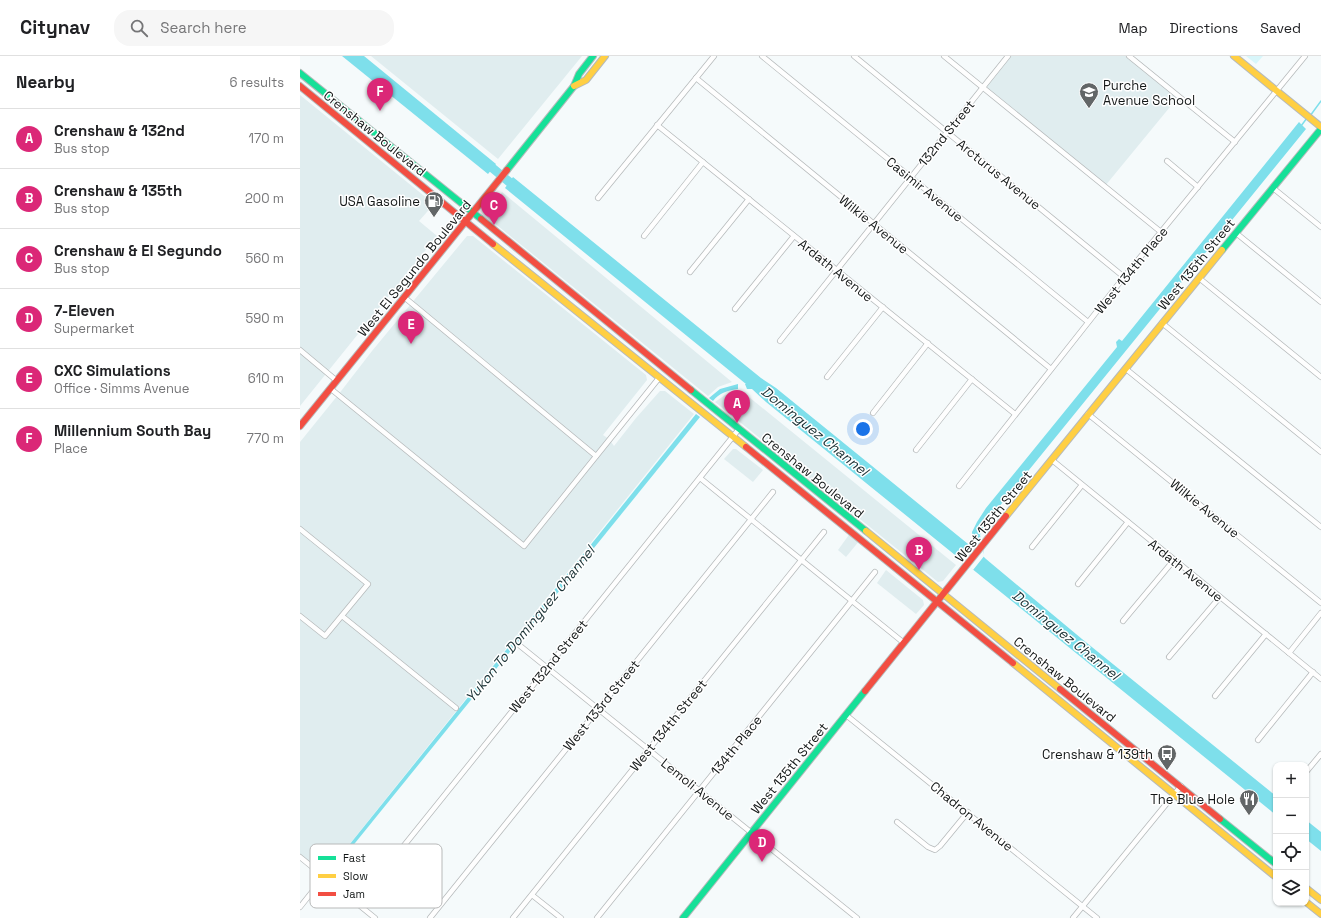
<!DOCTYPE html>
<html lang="en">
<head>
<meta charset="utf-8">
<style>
	:root { --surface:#fff; --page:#f6f6f6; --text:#202124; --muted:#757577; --line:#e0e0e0; --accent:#db2777 }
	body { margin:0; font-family:"Space Grotesk",sans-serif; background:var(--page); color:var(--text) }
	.controls { position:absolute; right:12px; bottom:12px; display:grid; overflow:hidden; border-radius:8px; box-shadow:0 1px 3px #0004 }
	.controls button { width:36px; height:36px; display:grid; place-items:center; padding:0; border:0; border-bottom:1px solid var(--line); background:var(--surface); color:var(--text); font:20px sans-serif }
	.you { position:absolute; left:563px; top:373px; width:14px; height:14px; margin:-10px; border:3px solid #fff; border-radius:50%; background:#1a73e8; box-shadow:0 0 0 6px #1a73e833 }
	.badge { display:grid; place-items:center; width:26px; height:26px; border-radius:50%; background:var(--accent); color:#fff; font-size:13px; font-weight:700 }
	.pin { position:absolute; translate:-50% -33px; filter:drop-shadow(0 1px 2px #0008) }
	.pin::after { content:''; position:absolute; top:21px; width:14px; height:12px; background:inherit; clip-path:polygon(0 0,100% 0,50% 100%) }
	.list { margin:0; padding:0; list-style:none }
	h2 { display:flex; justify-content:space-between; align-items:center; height:52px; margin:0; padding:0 16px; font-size:17px }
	h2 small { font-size:13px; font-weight:400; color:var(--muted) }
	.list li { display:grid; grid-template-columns:26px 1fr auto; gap:12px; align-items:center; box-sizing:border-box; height:60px; padding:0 16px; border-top:1px solid var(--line) }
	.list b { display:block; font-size:15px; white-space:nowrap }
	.list p { margin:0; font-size:13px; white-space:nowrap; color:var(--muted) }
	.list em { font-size:13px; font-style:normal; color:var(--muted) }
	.icon { flex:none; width:22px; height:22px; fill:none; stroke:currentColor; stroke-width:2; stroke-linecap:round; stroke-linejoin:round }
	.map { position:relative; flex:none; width:1021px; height:862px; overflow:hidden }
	header { display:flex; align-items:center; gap:24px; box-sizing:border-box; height:56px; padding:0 20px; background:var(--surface); border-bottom:1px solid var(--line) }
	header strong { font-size:19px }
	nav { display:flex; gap:22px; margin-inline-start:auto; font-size:14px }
	.search { width:280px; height:36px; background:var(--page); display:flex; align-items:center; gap:10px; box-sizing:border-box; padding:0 14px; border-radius:16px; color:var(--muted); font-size:15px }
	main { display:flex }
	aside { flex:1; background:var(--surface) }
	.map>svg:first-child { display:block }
	.built { fill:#e0edef }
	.green { fill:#d8f6fa }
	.water { fill:#7edfeb }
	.pier { fill:#f5fafb }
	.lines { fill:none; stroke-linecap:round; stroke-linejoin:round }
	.stream { stroke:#7edfeb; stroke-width:1.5 }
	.river { stroke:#7edfeb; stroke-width:9 }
	.street-casing { stroke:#b6babb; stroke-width:6 }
	.fast-casing { stroke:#b6babb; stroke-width:8 }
	.slow-casing { stroke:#b6babb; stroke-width:8 }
	.jam-casing { stroke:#b6babb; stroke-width:8 }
	.street { stroke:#fefefe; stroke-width:4.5 }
	.fast { stroke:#16e098; stroke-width:6 }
	.slow { stroke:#ffcf43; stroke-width:6 }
	.jam { stroke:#f24e42; stroke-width:6 }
	.labels { text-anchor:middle; stroke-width:3; stroke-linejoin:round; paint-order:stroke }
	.poi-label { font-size:13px; fill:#131717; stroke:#fff; text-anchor:end }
	.street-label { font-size:13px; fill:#131717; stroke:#fff }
	.water-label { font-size:14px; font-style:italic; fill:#193033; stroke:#fff }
	.key { fill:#fff; stroke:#b8b9b9; stroke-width:1 }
	.key-label { font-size:11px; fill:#131717 }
</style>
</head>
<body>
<header>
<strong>Citynav</strong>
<div class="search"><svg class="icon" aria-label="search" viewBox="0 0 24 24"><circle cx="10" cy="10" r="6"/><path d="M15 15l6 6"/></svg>Search here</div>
<nav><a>Map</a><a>Directions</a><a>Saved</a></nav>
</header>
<main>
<aside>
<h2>Nearby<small>6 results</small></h2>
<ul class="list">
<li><span class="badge">A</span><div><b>Crenshaw &amp; 132nd</b><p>Bus stop</p></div><em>170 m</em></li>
<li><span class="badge">B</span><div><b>Crenshaw &amp; 135th</b><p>Bus stop</p></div><em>200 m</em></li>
<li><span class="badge">C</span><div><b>Crenshaw &amp; El Segundo</b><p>Bus stop</p></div><em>560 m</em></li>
<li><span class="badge">D</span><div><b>7-Eleven</b><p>Supermarket</p></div><em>590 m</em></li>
<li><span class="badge">E</span><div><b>CXC Simulations</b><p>Office · Simms Avenue</p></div><em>610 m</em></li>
<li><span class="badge">F</span><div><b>Millennium South Bay</b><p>Place</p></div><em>770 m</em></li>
</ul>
</aside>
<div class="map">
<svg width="1021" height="862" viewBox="0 0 1021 862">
	<rect width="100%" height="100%" fill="#f5fafb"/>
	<g class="built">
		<path d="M71,0H282L198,103Z"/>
		<path d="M708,0H829L879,40L805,130L683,31Z"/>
		<path d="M0,39L134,148L119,165L137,180L0,350Z"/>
		<path d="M202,136L432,326L418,331L408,340L188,162L186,158L187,155Z"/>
		<path d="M167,180H173L346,319L347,324L303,379L309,383L314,390L336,362L360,335H365L394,358L28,815L19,816L0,801V386L38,339L72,295Z"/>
		<path d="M440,336L444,337L656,509L643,525L638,526L415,346L425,339L430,337Z"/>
		<path d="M433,393H436L463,414L453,426L424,403Z"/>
		<path d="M551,476L560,484L546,501L538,494Z"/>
		<path d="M586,514L623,544L624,549L616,558L577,527Z"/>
	</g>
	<path class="green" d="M946,0H963L956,8Z"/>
	<g class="water">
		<path d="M42,0H64L196,108L188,118Z"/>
		<path d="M999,66L1006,73L694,457L685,467L680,479L684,498L683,500L686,503L782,583L976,740V759L466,346L452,333H447L445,328H446L205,132L213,121L461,322L476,332L673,492L672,476L677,466L686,452L817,291L816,286L819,283L822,285Z"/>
		<path d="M438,328V333C428,334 419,337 413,345L409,342L420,333Z"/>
		<path d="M396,358L400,361L30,818L28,816L29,814Z"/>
		<path d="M1006,764L1021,776V795L1006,783Z"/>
	</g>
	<path class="pier" d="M680,481L684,498L685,499L673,514L661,504L673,490L672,484L675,487Z"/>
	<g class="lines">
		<g class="stream">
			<path d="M1010,60L1021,45"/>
			<path d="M1001,70L1007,62"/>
		</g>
		<path class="river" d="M184,105L219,134"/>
		<defs>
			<g id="street">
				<path d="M462,0L788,266"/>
				<path d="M554,0L824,221"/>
				<path d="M644,0L861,176"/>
				<path d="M829,0L935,86"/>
				<path d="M396,22L751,313"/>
				<path d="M357,69L715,358"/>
				<path d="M867,105L898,131"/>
				<path d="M973,132L1021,171"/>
				<path d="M298,142L414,0"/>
				<path d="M936,177L1021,246"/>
				<path d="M344,180L403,106"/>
				<path d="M390,216L449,143"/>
				<path d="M899,222L1021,321"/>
				<path d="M104,241L296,400"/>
				<path d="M435,253L494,180"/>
				<path d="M862,267L1021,396"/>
				<path d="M480,285L708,0"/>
				<path d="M0,294L37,325"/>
				<path d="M826,313L1021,471"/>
				<path d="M527,321L583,251"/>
				<path d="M31,333L224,490L359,322"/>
				<path d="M573,357L628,287"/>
				<path d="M788,358L1021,547"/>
				<path d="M616,394L672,323"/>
				<path d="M752,404L1021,623"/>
				<path d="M400,422L604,587"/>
				<path d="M659,430L824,221L1005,0"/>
				<path d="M0,473L68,528L25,580L0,560"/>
				<path d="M732,491L782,429"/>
				<path d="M778,528L828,466"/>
				<path d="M42,560L156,652"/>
				<path d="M823,565L874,504"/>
				<path d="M219,589L557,862"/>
				<path d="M989,597L1021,557"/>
				<path d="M869,601L920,541"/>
				<path d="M915,640L966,578"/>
				<path d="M546,659L797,862"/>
				<path d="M958,684L1013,616"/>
				<path d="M1006,716L1021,698"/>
				<path d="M597,766L628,791L635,794L640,790L668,756"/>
				<path d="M0,801L75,862"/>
				<path d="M232,839L261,862"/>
				<path d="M57,848L439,373"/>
				<path d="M0,851L24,821"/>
				<path d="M130,862L473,436"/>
				<path d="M213,862L524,476"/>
				<path d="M297,862L575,516"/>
				<path d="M773,862L881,730"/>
			</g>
			<g id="fast">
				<path d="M0,17L181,163"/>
				<path d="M207,114L274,30L279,18L293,0"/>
				<path d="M922,194L1021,73"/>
				<path d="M391,334L566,475"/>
				<path d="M920,763L976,808"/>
				<path d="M383,862L565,635"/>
			</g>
			<g id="slow">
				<path d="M934,0L1021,71"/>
				<path d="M274,30L286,24L305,0"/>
				<path d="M193,188L446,391"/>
				<path d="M706,460L922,194"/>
				<path d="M566,475L760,633"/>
				<path d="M713,607L976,821"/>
				<path d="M1006,832L1021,844"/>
				<path d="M1006,846L1021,858"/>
			</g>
			<g id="jam">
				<path d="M0,30L193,188"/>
				<path d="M181,163L391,334"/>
				<path d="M0,370L207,114"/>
				<path d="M446,391L713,607"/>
				<path d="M760,633L920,763"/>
				<path d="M565,635L706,460"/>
			</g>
		</defs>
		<use href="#street" class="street-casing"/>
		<use href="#fast" class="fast-casing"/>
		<use href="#slow" class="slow-casing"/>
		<use href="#jam" class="jam-casing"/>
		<use href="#street" class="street"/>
		<use href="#fast" class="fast"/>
		<use href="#slow" class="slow"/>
		<use href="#jam" class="jam"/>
	</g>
	<defs>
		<symbol id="school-pin" viewBox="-11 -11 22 30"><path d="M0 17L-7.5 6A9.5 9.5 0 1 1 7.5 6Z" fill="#626667" stroke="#fff"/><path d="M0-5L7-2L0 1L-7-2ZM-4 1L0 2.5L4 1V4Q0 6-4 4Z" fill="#fff"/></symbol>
		<symbol id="fuel-pin" viewBox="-11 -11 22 30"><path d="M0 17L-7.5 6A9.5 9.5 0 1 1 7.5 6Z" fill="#626667" stroke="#fff"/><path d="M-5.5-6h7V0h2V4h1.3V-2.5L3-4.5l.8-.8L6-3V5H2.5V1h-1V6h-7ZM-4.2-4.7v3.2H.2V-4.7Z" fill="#fff"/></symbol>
		<symbol id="bus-pin" viewBox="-11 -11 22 30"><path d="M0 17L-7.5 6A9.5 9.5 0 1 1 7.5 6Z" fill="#626667" stroke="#fff"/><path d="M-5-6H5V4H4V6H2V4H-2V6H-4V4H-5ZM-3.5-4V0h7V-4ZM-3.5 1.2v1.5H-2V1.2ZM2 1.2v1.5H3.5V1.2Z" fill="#fff"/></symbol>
		<symbol id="restaurant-pin" viewBox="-11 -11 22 30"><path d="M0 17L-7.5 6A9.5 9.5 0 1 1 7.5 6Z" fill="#626667" stroke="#fff"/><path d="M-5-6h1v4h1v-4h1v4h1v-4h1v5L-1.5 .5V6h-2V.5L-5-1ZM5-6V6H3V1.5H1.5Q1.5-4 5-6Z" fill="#fff"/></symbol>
	</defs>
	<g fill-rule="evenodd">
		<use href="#school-pin" x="778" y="25" width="22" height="30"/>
		<use href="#fuel-pin" x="123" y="134" width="22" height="30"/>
		<use href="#bus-pin" x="856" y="687" width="22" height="30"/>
		<use href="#restaurant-pin" x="938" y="732" width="22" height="30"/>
	</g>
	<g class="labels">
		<g class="poi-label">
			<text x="803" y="34" text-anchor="start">Purche<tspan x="803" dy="15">Avenue School</tspan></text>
			<text x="120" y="150">USA Gasoline</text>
			<text x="853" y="703">Crenshaw &amp; 139th</text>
			<text x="935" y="748">The Blue Hole</text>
		</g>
		<g class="street-label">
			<text transform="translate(75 77) rotate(39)" y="5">Crenshaw Boulevard</text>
			<text transform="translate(646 77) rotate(-51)" y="5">132nd Street</text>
			<text transform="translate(699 118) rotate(39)" y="5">Arcturus Avenue</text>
			<text transform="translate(625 133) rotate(39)" y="5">Casimir Avenue</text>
			<text transform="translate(574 168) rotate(39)" y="5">Wilkie Avenue</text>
			<text transform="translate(896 208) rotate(-51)" y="5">West 135th Street</text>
			<text transform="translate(114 212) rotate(-51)" y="5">West El Segundo Boulevard</text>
			<text transform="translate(536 214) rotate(39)" y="5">Ardath Avenue</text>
			<text transform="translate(831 214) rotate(-51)" y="5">West 134th Place</text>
			<text transform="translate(513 419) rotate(39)" y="5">Crenshaw Boulevard</text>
			<text transform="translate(905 452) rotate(39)" y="5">Wilkie Avenue</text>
			<text transform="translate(693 460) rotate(-51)" y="5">West 135th Street</text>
			<text transform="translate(886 514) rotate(39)" y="5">Ardath Avenue</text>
			<text transform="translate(248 610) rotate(-51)" y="5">West 132nd Street</text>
			<text transform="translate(765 623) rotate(39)" y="5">Crenshaw Boulevard</text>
			<text transform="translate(301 649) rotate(-51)" y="5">West 133rd Street</text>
			<text transform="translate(368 669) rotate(-51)" y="5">West 134th Street</text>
			<text transform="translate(436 689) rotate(-51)" y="5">134th Place</text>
			<text transform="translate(489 712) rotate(-51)" y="5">West 135th Street</text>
			<text transform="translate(398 733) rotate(39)" y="5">Lemoli Avenue</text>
			<text transform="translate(672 760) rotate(39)" y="5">Chadron Avenue</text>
		</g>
		<g class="water-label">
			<text transform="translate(515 375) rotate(39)" y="5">Dominguez Channel</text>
			<text transform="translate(230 568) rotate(-51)" y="5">Yukon To Dominguez Channel</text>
			<text transform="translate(766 579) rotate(39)" y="5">Dominguez Channel</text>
		</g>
	</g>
	<rect x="10" y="788" width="132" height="64" rx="6" class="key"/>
	<rect x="18" y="800" width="18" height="4" fill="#16e098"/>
	<rect x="18" y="818" width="18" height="4" fill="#ffcf43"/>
	<rect x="18" y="836" width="18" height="4" fill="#f24e42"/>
	<g class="key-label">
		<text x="43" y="806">Fast</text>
		<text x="43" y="824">Slow</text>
		<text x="43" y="842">Jam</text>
	</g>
</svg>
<div class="controls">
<button>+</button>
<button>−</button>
<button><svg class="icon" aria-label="locate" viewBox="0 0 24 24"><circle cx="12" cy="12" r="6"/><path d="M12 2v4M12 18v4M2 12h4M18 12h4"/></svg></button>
<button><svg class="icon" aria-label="layers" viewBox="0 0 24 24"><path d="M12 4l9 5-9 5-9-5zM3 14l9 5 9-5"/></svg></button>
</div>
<div class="you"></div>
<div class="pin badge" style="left:437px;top:367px">A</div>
<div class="pin badge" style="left:619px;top:514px">B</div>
<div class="pin badge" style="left:194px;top:169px">C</div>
<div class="pin badge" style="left:462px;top:806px">D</div>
<div class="pin badge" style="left:111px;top:288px">E</div>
<div class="pin badge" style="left:80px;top:55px">F</div>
</div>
</main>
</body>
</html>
